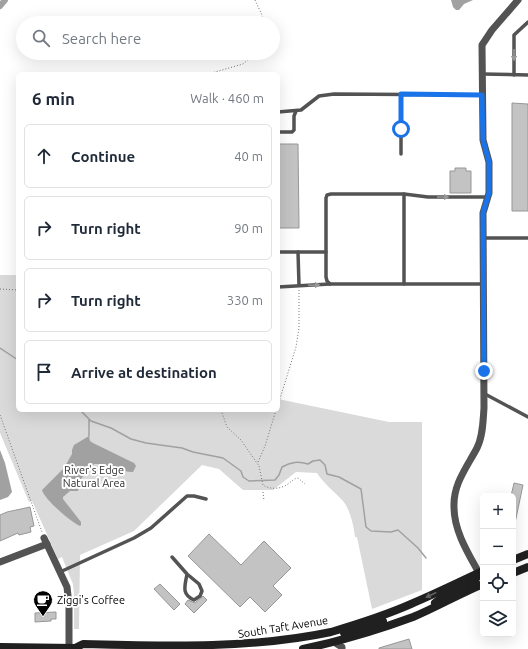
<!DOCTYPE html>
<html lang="en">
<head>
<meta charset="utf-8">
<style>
	:root { --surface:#fff; --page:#f2f2f3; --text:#1f2937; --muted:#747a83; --line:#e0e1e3 }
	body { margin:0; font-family:Ubuntu,sans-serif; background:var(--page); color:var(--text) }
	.controls { position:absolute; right:12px; bottom:12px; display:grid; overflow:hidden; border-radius:6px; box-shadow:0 4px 16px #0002 }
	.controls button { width:36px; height:36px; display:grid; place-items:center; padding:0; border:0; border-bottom:1px solid var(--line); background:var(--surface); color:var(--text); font:20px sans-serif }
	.stop { position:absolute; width:12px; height:12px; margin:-9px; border:3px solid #1a73e8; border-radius:50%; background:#fff }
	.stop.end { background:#1a73e8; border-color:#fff; box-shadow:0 1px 4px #0008 }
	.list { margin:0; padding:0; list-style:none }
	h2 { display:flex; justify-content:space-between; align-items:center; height:52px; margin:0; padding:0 16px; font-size:17px }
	h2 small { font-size:13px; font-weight:400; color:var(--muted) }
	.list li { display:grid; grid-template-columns:26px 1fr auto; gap:12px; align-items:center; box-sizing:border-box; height:64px; margin:0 8px 8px; padding:0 8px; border:1px solid var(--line); border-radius:6px }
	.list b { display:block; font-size:15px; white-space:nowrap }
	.list em { font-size:13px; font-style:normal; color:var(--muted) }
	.icon { flex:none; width:22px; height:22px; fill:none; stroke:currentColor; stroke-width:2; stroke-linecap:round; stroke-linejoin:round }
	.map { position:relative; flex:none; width:528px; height:649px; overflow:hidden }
	.search { position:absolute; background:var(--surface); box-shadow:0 4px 16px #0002; left:16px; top:16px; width:264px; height:44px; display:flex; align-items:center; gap:10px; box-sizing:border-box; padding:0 14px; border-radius:22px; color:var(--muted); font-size:15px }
	.panel { position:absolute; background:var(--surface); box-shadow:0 4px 16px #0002; left:16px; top:72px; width:264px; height:340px; border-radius:6px }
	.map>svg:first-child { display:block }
	.green { fill:#dadada }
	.water { fill:#a1a1a1 }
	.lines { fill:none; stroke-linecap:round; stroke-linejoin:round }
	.stream { stroke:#a1a1a1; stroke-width:1.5 }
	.canal { stroke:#a1a1a1; stroke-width:6 }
	.building { fill:#c3c3c3; stroke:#979797 }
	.path { stroke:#757575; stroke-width:1; stroke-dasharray:1 2; stroke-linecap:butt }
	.service { stroke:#535353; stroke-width:3.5 }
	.minor { stroke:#535353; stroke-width:7 }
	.secondary { stroke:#202020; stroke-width:8 }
	.oneway { fill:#989898 }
	.oneway2 { fill:#636363 }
	.route { stroke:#1a73e8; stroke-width:5 }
	.labels { text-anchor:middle; stroke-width:4; stroke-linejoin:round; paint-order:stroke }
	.park-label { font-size:11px; fill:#313131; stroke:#fff }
	.poi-label { font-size:11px; fill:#000; stroke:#fff; text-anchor:start }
	.street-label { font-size:11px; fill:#000; stroke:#fff }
</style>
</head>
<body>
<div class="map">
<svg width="528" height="649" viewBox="0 0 528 649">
	<rect width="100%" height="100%" fill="#fff"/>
	<path class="green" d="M0,275H18V410H278V399L389,422H422V590L372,609L357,537H355C354,527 350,509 343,501C334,491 324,484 317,473L296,472L273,490H243L219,469L202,465L134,531L80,555L79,629H74V594L73,584L62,557L58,559L32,501L29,502L0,433Z"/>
	<g class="water">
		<path d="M451,0H473L464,4L459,10H456L453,7Z"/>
		<path d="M89,436L90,441L93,443L134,463L136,466L133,472C119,472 107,463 94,464L80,480L87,485V486L84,484L80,483L78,491H70L63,497V499L81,522V525L80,526C71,522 44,499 42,490L64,468L72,454V450L74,445Z"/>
		<path d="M0,450L5,463L12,492L8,497L0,500Z"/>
	</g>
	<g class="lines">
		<g class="stream">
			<path d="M0,348L18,360"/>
			<path d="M80,410L91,421L111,428L131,439L146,443L182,448L193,452L223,458L241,471L243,477L249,481L275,480L279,475L282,467C291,462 298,461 308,464L313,461L320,460L325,465L327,474L339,477L361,489L366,527L371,531L391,532L398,530L418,548L426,558"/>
			<path d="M89,436V420"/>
		</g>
		<path class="canal" d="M0,6L5,0"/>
	</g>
	<g class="building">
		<path d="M512,103L528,104V211H512Z"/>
		<path d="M278,144H298L299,228H278Z"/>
		<path d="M455,168H466V171H471V193H450V171H455Z"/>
		<path d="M514,483L523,485L515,523L513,522V496H511Z"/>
		<path d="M30,507L34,526L30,527L31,532L19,535L18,533L0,541V515L7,512Z"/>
		<path d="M209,534L241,565L264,541L291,568L273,586L282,595L265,612L250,597L240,607L188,556Z"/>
		<path d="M160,584L180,604L174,610L154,589Z"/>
		<path d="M203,596L207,600L194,613L185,604L188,600L195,603Z"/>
		<path d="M56,612V619H51V621L35,622V613Z"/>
		<path d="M409,639L412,649H379V648Z"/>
	</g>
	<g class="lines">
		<g class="path">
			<path d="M255,0L262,15L263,23"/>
			<path d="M208,74L243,64L255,53"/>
			<path d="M0,289L18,290"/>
			<path d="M278,405L296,347L299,328V290"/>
			<path d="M221,410L227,427L241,440L259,466L263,485C270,490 281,489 288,484C292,481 293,479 298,478L305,484"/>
			<path d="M0,415L42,532"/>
			<path d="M258,462L265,446L276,410"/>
			<path d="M263,492L264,501"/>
		</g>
		<g class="service">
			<path d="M482,74L528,75"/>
			<path d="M514,75V35L528,22"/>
			<path d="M401,94V154"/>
			<path d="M278,112L301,110L319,96L334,94L482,95"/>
			<path d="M278,132H292L294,130V116L296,111"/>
			<path d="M483,238H528"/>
			<path d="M278,252H326"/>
			<path d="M298,252L299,285"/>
			<path d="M404,284V194"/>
			<path d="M483,284H330L327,281L326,277V198L327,195L331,194H404L428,197H487"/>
			<path d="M278,287L330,284"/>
			<path d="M485,394L528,417"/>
			<path d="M172,557L187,574C185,586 181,594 194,600L200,596L202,591L199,584L187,574"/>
			<path d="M60,572L134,538L151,528L187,496H194L206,499"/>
		</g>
		<g class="minor">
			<path d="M44,538L67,587L69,605V647"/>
			<path d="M0,562L47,544"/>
			<path d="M479,573C468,553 454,531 454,507C453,484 467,467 477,448C483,436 483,421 484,408L483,213L489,193V162L483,140L482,45L492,30L518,0"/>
			<path d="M335,642L337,644L342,647V649"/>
		</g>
		<g class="secondary">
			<path d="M513,560L528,554"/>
			<path d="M513,573L528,567"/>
			<path d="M435,603L444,596L474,582L479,573"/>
			<path d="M344,633L383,621"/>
			<path d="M0,647L75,648L83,644C164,646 251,649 331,632C358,624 386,615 411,604C435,594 459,582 483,571"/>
			<path d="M303,649C341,641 378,630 413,617C437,607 459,594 483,584"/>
		</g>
	</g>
	<defs><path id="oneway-solid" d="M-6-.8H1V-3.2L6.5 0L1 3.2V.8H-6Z"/></defs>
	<g class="oneway">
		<use href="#oneway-solid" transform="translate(514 55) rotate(90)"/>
		<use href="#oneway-solid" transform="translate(443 197)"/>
		<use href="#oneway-solid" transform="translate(314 285) rotate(-2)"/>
	</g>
	<use class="oneway2" href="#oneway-solid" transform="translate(431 595) rotate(154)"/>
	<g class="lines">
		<path class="route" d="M401,129V94L482,95L483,140L489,162V193L483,213L484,371"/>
	</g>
	<defs>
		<symbol id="cafe-pin" viewBox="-11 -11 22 30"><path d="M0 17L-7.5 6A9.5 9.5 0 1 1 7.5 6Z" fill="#000" stroke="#fff"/><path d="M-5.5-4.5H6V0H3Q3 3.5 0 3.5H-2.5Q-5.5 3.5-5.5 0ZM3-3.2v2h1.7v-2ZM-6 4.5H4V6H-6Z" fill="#fff"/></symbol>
	</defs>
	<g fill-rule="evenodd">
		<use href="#cafe-pin" x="32" y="589" width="22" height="30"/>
	</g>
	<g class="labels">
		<g class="park-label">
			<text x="94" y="474">River's Edge<tspan x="94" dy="13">Natural Area</tspan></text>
		</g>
		<g class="poi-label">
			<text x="57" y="604">Ziggi's Coffee</text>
		</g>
		<g class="street-label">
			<text transform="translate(283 627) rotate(-9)" y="4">South Taft Avenue</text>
		</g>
	</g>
</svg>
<div class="controls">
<button>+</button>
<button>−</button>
<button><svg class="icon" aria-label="locate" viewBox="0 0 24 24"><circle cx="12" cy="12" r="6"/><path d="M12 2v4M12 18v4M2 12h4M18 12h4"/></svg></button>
<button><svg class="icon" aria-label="layers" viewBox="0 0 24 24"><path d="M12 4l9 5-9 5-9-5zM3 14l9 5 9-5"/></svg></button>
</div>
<div class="stop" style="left:401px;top:129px"></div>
<div class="stop end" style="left:484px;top:371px"></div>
<div class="search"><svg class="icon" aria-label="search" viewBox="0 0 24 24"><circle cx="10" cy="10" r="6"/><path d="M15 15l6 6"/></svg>Search here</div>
<section class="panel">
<h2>6 min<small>Walk · 460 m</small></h2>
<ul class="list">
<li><svg class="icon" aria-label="ahead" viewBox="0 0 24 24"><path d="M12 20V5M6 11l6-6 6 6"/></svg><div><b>Continue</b></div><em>40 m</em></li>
<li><svg class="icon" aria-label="right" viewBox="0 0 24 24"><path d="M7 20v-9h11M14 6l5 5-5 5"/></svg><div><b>Turn right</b></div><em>90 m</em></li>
<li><svg class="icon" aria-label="right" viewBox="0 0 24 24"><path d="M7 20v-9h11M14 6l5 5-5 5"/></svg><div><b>Turn right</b></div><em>330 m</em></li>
<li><svg class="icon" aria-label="arrive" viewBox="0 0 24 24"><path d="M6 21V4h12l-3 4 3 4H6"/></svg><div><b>Arrive at destination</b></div></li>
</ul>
</section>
</div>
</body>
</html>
